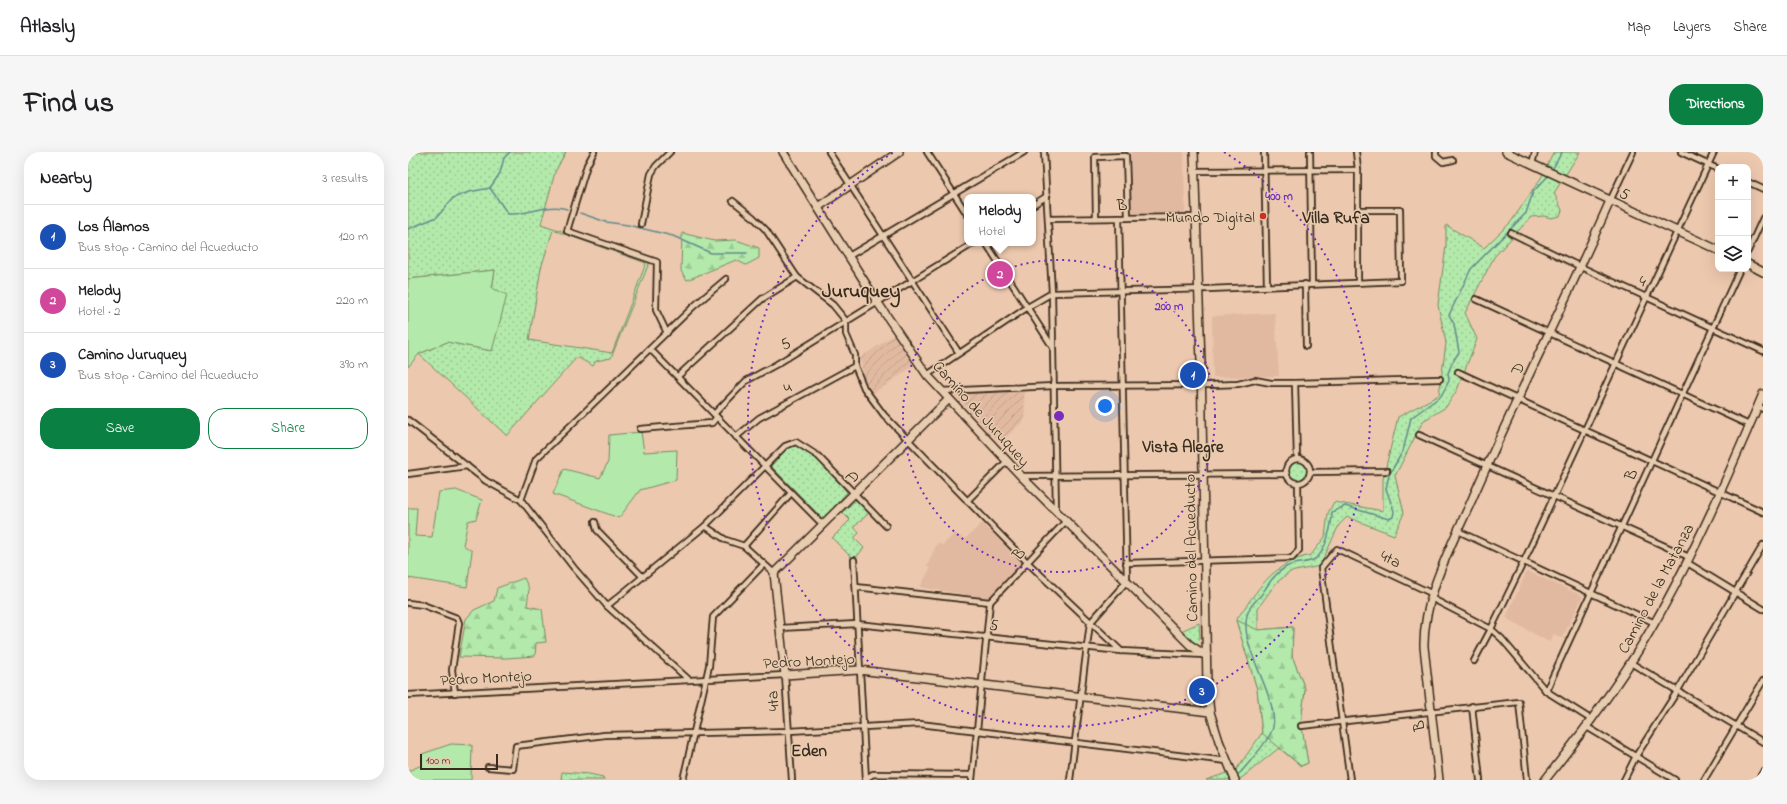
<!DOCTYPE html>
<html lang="en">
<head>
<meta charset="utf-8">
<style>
	:root { --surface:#fff; --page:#f6f6f6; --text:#202124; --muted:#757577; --line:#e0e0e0; --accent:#0b8043 }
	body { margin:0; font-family:"Indie Flower",sans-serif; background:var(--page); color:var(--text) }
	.controls { position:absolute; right:12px; top:12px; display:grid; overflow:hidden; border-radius:8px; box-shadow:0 4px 16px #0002 }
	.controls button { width:36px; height:36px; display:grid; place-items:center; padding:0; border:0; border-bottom:1px solid var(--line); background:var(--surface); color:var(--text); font:20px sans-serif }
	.scale { position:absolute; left:12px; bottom:10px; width:78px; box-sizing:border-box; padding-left:4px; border:2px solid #3b2a1e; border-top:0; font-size:11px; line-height:14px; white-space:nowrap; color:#3b2a1e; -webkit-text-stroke:3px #e8ccaf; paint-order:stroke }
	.you { position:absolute; left:697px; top:254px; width:14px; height:14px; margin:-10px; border:3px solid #fff; border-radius:50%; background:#1a73e8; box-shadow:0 0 0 6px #1a73e833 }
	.badge { display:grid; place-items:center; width:26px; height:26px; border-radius:50%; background:var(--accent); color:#fff; font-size:13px; font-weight:700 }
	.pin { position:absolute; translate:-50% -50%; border:2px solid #fff; box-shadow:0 1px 4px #0006 }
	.popup { position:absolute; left:556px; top:42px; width:72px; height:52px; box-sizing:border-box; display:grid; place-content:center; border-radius:8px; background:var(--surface); filter:drop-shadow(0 1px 3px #0005); font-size:13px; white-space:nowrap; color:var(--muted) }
	.popup b { font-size:15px; color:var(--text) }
	.popup::after { content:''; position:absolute; left:50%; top:100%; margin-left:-8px; border:8px solid transparent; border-top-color:var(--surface) }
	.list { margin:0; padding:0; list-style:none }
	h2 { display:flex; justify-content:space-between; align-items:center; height:52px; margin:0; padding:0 16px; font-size:17px }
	h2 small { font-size:13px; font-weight:400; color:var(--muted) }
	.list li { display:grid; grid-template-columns:26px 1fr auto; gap:12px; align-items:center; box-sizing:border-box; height:64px; padding:0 16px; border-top:1px solid var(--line) }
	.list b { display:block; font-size:15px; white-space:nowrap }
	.list p { margin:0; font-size:13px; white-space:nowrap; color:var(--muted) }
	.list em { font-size:13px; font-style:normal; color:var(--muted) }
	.actions { display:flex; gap:8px; padding:12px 16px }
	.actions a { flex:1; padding:9px 0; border:1px solid var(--accent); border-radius:16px; text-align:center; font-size:14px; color:var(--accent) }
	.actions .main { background:var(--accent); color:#fff }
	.icon { flex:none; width:22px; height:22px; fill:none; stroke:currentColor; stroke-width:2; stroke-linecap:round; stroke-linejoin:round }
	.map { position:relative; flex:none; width:1355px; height:628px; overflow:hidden; border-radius:16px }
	header { display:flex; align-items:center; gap:24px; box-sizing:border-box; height:56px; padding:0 20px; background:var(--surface); border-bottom:1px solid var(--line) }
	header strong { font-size:19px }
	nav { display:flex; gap:22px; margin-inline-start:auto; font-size:14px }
	.intro { display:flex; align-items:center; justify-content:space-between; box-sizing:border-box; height:96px; padding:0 24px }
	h1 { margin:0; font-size:28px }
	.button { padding:10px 18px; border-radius:16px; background:var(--accent); color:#fff; font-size:14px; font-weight:700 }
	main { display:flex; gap:24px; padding:0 24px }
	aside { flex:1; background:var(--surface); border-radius:16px; box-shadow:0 4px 16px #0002 }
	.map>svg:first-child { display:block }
	.built { fill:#e1b9a1 }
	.industrial { fill:url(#industrial-furrows) }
	.grass { fill:url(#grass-dots); stroke:#778a64; fill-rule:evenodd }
	.forest { fill:url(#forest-firs); stroke:#778a64 }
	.garden { fill:#b3e9ab; stroke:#778a64 }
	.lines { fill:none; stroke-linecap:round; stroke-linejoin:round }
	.stream { stroke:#628b8c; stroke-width:1.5 }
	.street-casing { stroke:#3b2a1e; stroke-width:8 }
	.secondary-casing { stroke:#3b2a1e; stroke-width:10 }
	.street { stroke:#e8ccaf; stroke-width:4.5 }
	.secondary { stroke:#e8ccaf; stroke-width:7 }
	.ring { fill:none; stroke:#7b2cbf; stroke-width:2; stroke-dasharray:2 4 }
	.poi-dot { fill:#c8321e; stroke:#e8ccaf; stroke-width:1.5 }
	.labels { text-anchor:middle; stroke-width:3; stroke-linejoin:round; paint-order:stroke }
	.street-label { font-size:16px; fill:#3b2a1e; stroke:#e8ccaf }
	.poi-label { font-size:16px; fill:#3b2a1e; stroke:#e8ccaf; text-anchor:end }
	.neighbourhood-label { font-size:17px; font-weight:bold; fill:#3b2a1e; stroke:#e8ccaf }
	.district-label { font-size:20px; font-weight:bold; fill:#3b2a1e; stroke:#e8ccaf }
	.centre { fill:#7b2cbf; stroke:#e8ccaf; stroke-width:2 }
	.ring-label { font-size:12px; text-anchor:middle; font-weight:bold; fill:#7b2cbf; stroke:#e8ccaf; stroke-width:3; stroke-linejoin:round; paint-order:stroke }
</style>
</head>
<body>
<header>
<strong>Atlasly</strong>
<nav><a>Map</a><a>Layers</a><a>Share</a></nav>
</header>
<div class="intro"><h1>Find us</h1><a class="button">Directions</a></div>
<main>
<aside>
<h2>Nearby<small>3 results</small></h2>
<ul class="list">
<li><span class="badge" style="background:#1a4fb4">1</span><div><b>Los Álamos</b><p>Bus stop · Camino del Acueducto</p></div><em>120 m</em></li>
<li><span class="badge" style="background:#d1479c">2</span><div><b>Melody</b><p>Hotel · 2</p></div><em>220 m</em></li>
<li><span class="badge" style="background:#1a4fb4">3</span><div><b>Camino Juruquey</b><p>Bus stop · Camino del Acueducto</p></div><em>390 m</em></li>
</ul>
<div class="actions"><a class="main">Save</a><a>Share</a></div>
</aside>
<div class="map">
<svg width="1355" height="628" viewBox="0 0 1355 628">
	<defs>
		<pattern id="industrial-furrows" width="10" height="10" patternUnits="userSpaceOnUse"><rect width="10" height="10" fill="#e1b9a1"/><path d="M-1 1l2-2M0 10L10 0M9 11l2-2" fill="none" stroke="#c29f8a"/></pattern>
		<pattern id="grass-dots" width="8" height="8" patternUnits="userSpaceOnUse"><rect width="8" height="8" fill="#b3e9ab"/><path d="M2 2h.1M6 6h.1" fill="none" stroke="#9bc893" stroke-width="1.8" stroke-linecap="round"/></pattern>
		<pattern id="forest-firs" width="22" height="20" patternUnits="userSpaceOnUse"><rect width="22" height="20" fill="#b3e9ab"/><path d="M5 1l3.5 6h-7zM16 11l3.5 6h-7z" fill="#9bc893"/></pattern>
	</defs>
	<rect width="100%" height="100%" fill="#ecc8ae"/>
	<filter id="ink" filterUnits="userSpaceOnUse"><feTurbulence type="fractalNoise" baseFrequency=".025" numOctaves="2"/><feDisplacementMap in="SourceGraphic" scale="8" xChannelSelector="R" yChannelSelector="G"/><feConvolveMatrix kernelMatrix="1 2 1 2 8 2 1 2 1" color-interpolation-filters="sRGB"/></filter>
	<g filter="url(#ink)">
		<g class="built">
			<path d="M723,0H776L777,61H722Z"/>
			<path d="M867,161L871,224L805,225L804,164Z"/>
			<path d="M574,371L614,411L581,447L512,435L522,417L519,414L529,391L535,393L547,381L557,387Z"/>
			<path d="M1119,419L1175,444L1154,486L1146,482L1141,490L1101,468L1098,465Z"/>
		</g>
		<g class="industrial">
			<path d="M487,182L507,213L466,241L456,227L452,206Z"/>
			<path d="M616,240L617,267L592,291L548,244L552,241Z"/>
		</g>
		<g class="grass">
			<path d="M0,0H158L147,20L133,72L239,108L241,111L203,206L188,209L185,214L169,205L99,284L11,202L39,190L84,199V136L87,118L0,127ZM145,78L238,111L204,201L121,188L133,116Z"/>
			<path d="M1146,0H1172L1146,41L1154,58L1152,64L1143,66L1136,64L1123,65L1086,105L1057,161L1069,187L1049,238L1038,255L1015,269L987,324L996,361L986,383L939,365L931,373L912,414L882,420L868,431L850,456V478L885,475L884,504L897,537L893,570L900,611L893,614L871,596L831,628H798L828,618L854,581L849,537L828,468C850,438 864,411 903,403L917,385L920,361L926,350L975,359V327L990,265L1031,243L1038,191L1030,153L1038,94V73L1076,96L1103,70L1133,26Z"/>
			<path d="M386,293L409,306L439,340L417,366H414L363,314L380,295Z"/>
			<circle cx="890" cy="319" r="9"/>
			<path d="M448,348L461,361L446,375L451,381L446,386L456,396L446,408L424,386L442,368L434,360Z"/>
			<path d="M791,471L792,488L789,491H785L773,479Z"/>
			<path d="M154,620L181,622L195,625L196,628H153Z"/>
		</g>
		<g class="forest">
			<path d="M274,81L306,89L328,88L351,96V106L338,113L328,108L279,128L273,119Z"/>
			<path d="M116,426L121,437L119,454L134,457L138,490L128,491L127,504L98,506L51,505L58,467L66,458L86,449L89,436Z"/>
			<path d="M828,468L850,478L885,475L884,504L897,537L893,570L900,611L893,614L854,581L849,537Z"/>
		</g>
		<g class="garden">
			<path d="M87,118L84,136L99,143L84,199L39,190L11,202L0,215V127Z"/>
			<path d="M233,280L236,300L269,298L268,328L232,338L211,366L145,342L156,317L192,326L200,310L201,283Z"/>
			<path d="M48,338L74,348L68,367L60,369L55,393L64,399L59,435L0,426V356H9L7,384L24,385L31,340Z"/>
			<path d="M43,592L64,593L63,628H0V619L14,613V602Z"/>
		</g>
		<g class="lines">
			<g class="stream">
				<path d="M1144,18L1154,0"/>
				<path d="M82,36L100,62C120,63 140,51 159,57"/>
				<path d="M172,61L198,70L220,73L265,84L303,101H339"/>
				<path d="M0,77L29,65L45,46L61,40L82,36L92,21L96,6L102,0"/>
				<path d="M828,624L833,620C841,610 863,587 865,575C871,541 824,488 842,456C845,451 850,446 854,442C861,431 866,422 878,415C886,410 899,412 907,407C918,400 924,372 924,360L937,354L981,367L985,365L986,359L978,337L981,323L995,299L1003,266L1033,244L1041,229L1040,221L1044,211L1051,200L1046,172L1041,163L1063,117L1118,61L1125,40L1141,23"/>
			</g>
			<defs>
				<g id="street">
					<path d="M186,0L179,13L159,79L249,110L248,158L259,181"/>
					<path d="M421,0L551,201"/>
					<path d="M519,0L559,62"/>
					<path d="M636,0L644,141L648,359"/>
					<path d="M856,0L859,134"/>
					<path d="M902,0L904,132"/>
					<path d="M948,0L950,18V130"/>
					<path d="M1028,0V4L1035,10L1045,8"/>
					<path d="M1273,0L1310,17"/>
					<path d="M1124,12L1127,0"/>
					<path d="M786,19L950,18"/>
					<path d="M1340,30L1355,37"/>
					<path d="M325,49L345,65L358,78L389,125L425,153L438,169V182L447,203V214L456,236L476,263L620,411L713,499"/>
					<path d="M1202,49L1225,0"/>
					<path d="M625,53L639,44"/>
					<path d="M688,66L687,5L718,4L720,66"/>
					<path d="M640,67L788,65"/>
					<path d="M233,72L243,22L248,14L262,0"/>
					<path d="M1103,81L1173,115L1355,199"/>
					<path d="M578,91L644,194"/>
					<path d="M1340,99L1355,66"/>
					<path d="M441,104L616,0"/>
					<path d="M897,132L898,194"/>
					<path d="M1068,147L1341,273"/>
					<path d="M242,197L415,373"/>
					<path d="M1050,220L1355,360"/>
					<path d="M519,223L620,155L644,141L800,137L993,129L992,58H950"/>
					<path d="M270,224L354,147L389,125"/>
					<path d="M887,231L889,307"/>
					<path d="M533,239L646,234L803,233L830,232L847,228L863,231H887L1032,227"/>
					<path d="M1350,254L1355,257"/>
					<path d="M306,262L338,229L369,212L566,91"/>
					<path d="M0,268L78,329L113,348L166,416L199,454L280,527"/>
					<path d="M232,277L304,271L309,265"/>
					<path d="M1011,283L1281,405"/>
					<path d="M328,285L351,266L447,214"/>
					<circle cx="890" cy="319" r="12"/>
					<path d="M902,320L979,319"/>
					<path d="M0,322L59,314"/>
					<path d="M613,324L878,322"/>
					<path d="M113,348L128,307L286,154L318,127"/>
					<path d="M559,349L599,309"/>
					<path d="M187,370L189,378L234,424"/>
					<path d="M297,374L318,388L336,394L366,421"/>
					<path d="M1050,379L1247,471"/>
					<path d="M336,394L383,341"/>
					<path d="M446,408L458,628"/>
					<path d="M1278,410L1355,457"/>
					<path d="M718,411L884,406L891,398L890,331"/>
					<path d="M448,435L582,450"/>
					<path d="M1023,446L1083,477L1094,487L1138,539L1184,568"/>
					<path d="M582,450L657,370"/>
					<path d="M0,451L15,453L49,466L51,471L44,518L47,541"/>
					<path d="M199,454L297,374L377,294L388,290L410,304L478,374"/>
					<path d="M372,476L449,472L713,499L797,503"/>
					<path d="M1066,509L1083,477L1116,409L1306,0"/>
					<path d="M1223,511L1355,590"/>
					<path d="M1138,539L1332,117"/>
					<path d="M0,543L377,523L384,628"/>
					<path d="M1064,554L1072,628"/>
					<path d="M893,574L1111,550L1119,628"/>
					<path d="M1179,575L1267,628"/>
					<path d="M80,615L105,617L108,594L197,583L381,579L512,572L819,609"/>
					<path d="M457,627L465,622L564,623"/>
					<path d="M275,628L301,514L305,465L356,412"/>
					<path d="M564,628L582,450"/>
					<path d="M662,628L682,471L719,429L711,66"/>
					<path d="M942,628L913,416L929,397L1025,442"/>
					<path d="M1216,628L1228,604L1270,538L1355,393"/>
					<path d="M1296,628L1355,529"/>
					<path d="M1350,628L1355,620"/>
				</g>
				<g id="secondary">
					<path d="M375,0L470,151L519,223L613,324L782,493L797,503"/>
					<path d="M786,0L793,210L799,533L802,560L811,589L827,628"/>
					<path d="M1098,0L1310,98"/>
					<path d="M410,55L491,0"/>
					<path d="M1340,112L1355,120"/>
					<path d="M541,247L366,421L377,523L451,518L802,560"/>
					<path d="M1031,628L1016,495C1015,446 1042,396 1062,352C1106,250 1157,151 1202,49"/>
					<path d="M1137,628C1177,578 1215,527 1246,472C1288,399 1322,319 1355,242"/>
				</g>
			</defs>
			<use href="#street" class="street-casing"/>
			<use href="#secondary" class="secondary-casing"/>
			<use href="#street" class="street"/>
			<use href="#secondary" class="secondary"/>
		</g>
	</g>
	<g class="ring">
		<circle cx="651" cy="264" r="156"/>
		<path d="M816 0A311 311 0 1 1 486 0"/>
	</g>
	<circle class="poi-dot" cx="855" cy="64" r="4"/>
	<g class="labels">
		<g class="street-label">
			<text transform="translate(1217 41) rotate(24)" y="6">5</text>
			<text transform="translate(714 52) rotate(-1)" y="6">B</text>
			<text transform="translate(1235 128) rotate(25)" y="6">4</text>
			<text transform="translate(377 191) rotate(-32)" y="6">5</text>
			<text transform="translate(1109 216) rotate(-64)" y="6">D</text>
			<text transform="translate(379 235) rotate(-29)" y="6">4</text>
			<text transform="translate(574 261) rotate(48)" y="6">Camino de Juruquey</text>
			<text transform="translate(1222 322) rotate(-65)" y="6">B</text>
			<text transform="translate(444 324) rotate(-45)" y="6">D</text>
			<text transform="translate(782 396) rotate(-91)" y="6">Camino del Acueducto</text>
			<text transform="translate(610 401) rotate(-47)" y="6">B</text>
			<text transform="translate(983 406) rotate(25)" y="6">4ta</text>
			<text transform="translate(1247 436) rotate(-62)" y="6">Camino de la Matanza</text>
			<text transform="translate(586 472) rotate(6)" y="6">5</text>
			<text transform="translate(401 508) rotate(-3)" y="6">Pedro Montejo</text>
			<text transform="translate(78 525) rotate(-3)" y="6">Pedro Montejo</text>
			<text transform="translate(364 549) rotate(-94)" y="6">4ta</text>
			<text transform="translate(1010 574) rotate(-97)" y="6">B</text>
		</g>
		<g class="poi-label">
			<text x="847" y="70">Mundo Digital</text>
		</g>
		<g class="neighbourhood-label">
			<text x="928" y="71">Villa Rufa</text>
			<text x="775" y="300">Vista Alegre</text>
			<text x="401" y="604">Eden</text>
		</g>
		<g class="district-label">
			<text x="453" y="145">Juruquey</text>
		</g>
	</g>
	<circle cx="651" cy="264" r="6" class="centre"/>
	<g class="ring-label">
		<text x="871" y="48">400 m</text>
		<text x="761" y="158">200 m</text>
	</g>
</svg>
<div class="controls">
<button>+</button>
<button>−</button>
<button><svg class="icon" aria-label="layers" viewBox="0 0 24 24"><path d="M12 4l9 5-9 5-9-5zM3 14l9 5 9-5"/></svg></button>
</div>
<div class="scale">100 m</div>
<div class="you"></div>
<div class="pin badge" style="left:785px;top:223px;background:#1a4fb4">1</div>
<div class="pin badge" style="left:592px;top:122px;background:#d1479c">2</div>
<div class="popup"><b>Melody</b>Hotel</div>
<div class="pin badge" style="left:794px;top:539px;background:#1a4fb4">3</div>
</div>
</main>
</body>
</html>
